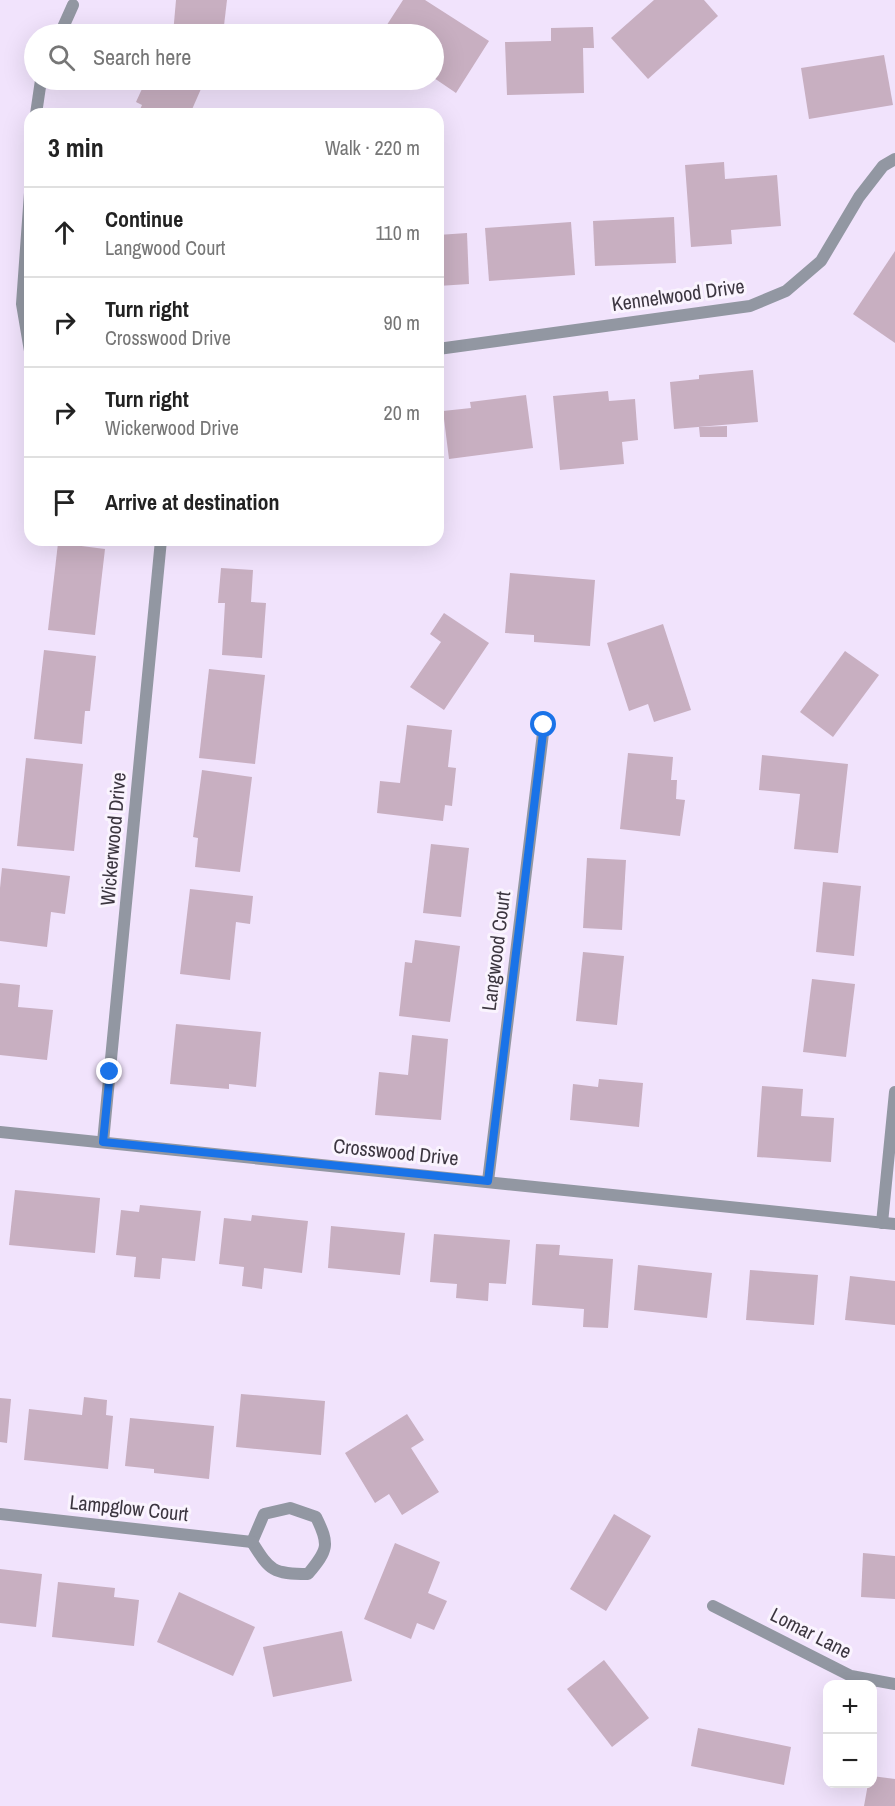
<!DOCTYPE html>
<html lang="en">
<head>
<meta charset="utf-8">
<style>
	:root { --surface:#fff; --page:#f2f2f2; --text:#222; --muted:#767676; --line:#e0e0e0 }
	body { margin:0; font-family:"Archivo Narrow",sans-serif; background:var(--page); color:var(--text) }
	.controls { position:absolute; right:18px; bottom:18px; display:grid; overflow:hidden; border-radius:12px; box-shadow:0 6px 24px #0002 }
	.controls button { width:54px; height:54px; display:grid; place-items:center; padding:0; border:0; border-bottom:2px solid var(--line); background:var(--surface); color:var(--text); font:30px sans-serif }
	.stop { position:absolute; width:18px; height:18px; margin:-14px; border:4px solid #1a73e8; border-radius:50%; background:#fff }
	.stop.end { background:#1a73e8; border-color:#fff; box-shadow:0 2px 6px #0008 }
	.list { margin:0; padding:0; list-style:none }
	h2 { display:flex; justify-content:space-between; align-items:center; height:78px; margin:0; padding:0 24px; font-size:26px }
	h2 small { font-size:20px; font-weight:400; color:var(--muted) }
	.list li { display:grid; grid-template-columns:39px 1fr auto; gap:18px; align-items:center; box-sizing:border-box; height:90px; padding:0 24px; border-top:2px solid var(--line) }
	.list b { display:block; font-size:22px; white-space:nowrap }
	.list p { margin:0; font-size:20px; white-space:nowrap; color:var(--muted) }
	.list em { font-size:20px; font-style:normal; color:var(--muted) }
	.icon { flex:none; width:33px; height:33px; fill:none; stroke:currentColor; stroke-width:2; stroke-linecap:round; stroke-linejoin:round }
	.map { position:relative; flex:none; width:895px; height:1806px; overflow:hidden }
	.search { position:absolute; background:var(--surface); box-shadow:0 6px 24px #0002; left:24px; top:24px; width:420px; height:66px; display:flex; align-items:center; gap:15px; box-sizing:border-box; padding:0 21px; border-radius:33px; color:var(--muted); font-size:22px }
	.panel { position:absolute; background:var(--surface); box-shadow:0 6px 24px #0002; left:24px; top:108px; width:420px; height:438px; border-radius:18px }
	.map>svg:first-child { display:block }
	.building { fill:#c8afc1 }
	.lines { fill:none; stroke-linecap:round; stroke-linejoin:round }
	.street { stroke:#9297a2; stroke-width:12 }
	.route { stroke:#1a73e8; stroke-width:8 }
	.labels { text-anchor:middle; stroke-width:6; stroke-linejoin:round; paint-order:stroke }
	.street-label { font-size:20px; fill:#3c3640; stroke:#faf4fe }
</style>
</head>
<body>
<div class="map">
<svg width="895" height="1806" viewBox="0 0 895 1806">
	<rect width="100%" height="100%" fill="#f1e3fc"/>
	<g class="building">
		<path d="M176,0H227L223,34H173Z"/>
		<path d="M403,0H425L489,41L456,93L434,78V34H381Z"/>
		<path d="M654,0H704L718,16L648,79L611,38Z"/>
		<path d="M593,27L594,48H583L584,93L507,95L505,42L551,41V28Z"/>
		<path d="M884,55L893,105L809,119L801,68Z"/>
		<path d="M146,80H197L204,82L190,114H138L142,105L136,102Z"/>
		<path d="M724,162L725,179L777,175L781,226L731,230L732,244L691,247L685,165Z"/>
		<path d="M674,217L676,263L595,266L593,221Z"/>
		<path d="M571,222L575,275L489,281L485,228Z"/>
		<path d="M467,233L469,284L438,286V235Z"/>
		<path d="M895,251V343L853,314Z"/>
		<path d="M753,370L758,422L674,429L670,382L699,379V375Z"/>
		<path d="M608,391L609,401L635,399L638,440L622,442L624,464L560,470L553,396Z"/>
		<path d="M526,395L533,448L449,459L443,411L471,408L470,402Z"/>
		<path d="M727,426V437H700L699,427Z"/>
		<path d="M58,543L105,549L95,635L48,630Z"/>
		<path d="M221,568L253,570L251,602L266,603L262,658L222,655L225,603H218Z"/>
		<path d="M510,573L595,580L590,646L534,642V635L505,633Z"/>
		<path d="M444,613L489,643L444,710L410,687L441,642L430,634Z"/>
		<path d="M663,624L691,710L654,722L648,704L629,711L607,643Z"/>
		<path d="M44,650L96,656L90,711H85L82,744L34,739Z"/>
		<path d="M845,651L879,675L833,737L800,712Z"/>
		<path d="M209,669L265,675L255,764L199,758Z"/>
		<path d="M407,725L452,730L448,767L456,768L452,806L445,805L443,821L377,813L380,781L400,783Z"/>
		<path d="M628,753L673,757L671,780H677L676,799L685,800L680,836L620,829Z"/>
		<path d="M762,755L848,764L838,853L794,849L800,794L759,790Z"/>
		<path d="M26,758L83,764L74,851L17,846Z"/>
		<path d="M202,770L252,777L240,872L195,867L198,838L193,837Z"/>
		<path d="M431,844L469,848L461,917L423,913Z"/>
		<path d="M587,858L626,860L622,930L583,928Z"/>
		<path d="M2,868L70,876L65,914L51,912L47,947L0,941V888Z"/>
		<path d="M823,882L861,886L854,956L816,952Z"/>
		<path d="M190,889L253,896L250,924L236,922L230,980L180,974Z"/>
		<path d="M415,940L460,946L450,1022L399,1016L405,962L412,963Z"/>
		<path d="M583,952L624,956L617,1025L576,1021Z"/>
		<path d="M812,979L855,984L846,1057L803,1052Z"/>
		<path d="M0,983L20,985L18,1007L53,1010L47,1060L0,1055Z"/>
		<path d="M176,1024L261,1032L256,1087L229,1084V1089L170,1084Z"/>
		<path d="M412,1035L448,1039L441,1120L375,1115L379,1072L408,1075Z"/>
		<path d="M599,1079L643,1083L639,1127L570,1120L573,1084L598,1087Z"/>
		<path d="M762,1086L803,1089L801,1116L834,1118L831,1162L757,1157Z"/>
		<path d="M15,1190L100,1198L95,1253L9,1245Z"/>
		<path d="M140,1205L201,1211L195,1261L162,1258L160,1279L134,1277L136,1257L116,1255L121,1210L139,1212Z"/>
		<path d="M252,1215L308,1221L302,1273L264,1268L262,1289L242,1286L244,1267L219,1264L224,1218L251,1221Z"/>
		<path d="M331,1226L405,1233L400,1275L328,1268Z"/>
		<path d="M434,1234L510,1240L506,1284L489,1283L488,1301L456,1298L457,1284L430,1282Z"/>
		<path d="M536,1244L560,1245L559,1255L613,1259L608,1328L583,1327L584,1309L532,1305Z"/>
		<path d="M638,1265L712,1273L707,1318L634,1310Z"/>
		<path d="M750,1270L818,1275L814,1325L746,1320Z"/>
		<path d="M850,1276L895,1281V1325L845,1320Z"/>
		<path d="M241,1394L325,1401L321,1455L236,1447Z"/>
		<path d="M84,1397L107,1400L106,1415L113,1416L108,1469L24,1460L29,1409L82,1415Z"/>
		<path d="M0,1398L11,1399L7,1443L0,1442Z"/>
		<path d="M407,1414L424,1440L411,1448L439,1492L402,1515L389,1494L375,1503L345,1453Z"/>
		<path d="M130,1418L214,1426L209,1479L154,1473V1469L125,1466Z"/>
		<path d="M614,1514L651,1536L606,1611L570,1589Z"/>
		<path d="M395,1543L440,1562L428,1593L447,1601L434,1630L417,1623L411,1639L364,1619Z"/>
		<path d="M863,1553L895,1556V1599L861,1597Z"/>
		<path d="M0,1569L42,1574L36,1627L0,1623Z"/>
		<path d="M58,1582L115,1588L114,1597L139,1600L134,1646L52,1637Z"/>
		<path d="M179,1592L255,1627L233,1676L157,1642Z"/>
		<path d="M342,1631L352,1681L273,1697L263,1647Z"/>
		<path d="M604,1660L649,1718L612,1747L567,1689Z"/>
		<path d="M698,1728L791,1747L784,1785L691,1766Z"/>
		<path d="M872,1776L895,1779V1806H864L868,1784H872Z"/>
	</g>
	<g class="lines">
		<g class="street">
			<path d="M60,34L73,5"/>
			<path d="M36,114L41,80"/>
			<path d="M30,193L22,304L30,351"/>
			<path d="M438,349L750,306L786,291L821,261L859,197L883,166L895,159"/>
			<path d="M0,1132L895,1224"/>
			<path d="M103,1142L161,540"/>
			<path d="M488,1181L544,725"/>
			<path d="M882,1223L895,1092"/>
			<path d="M290,1508L316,1517C330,1545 328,1550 308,1574C273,1574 270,1571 252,1542L264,1514Z"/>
			<path d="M0,1514L252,1542"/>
			<path d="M713,1606L851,1676L895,1684"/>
		</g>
	</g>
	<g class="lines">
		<path class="route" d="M110,1072L103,1142L488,1181L544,725"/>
	</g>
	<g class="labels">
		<g class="street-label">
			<text transform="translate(678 295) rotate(-8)" y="7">Kennelwood Drive</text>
			<text transform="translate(113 839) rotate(-85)" y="7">Wickerwood Drive</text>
			<text transform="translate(496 951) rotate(-83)" y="7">Langwood Court</text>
			<text transform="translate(396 1152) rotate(6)" y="7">Crosswood Drive</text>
			<text transform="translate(129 1508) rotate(6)" y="7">Lampglow Court</text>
			<text transform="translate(811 1633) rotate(27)" y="7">Lomar Lane</text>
		</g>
	</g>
</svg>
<div class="controls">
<button>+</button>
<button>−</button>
</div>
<div class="stop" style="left:544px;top:725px"></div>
<div class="stop end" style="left:110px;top:1072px"></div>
<div class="search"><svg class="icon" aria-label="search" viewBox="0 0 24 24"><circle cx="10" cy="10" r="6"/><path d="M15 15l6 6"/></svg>Search here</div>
<section class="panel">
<h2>3 min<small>Walk · 220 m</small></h2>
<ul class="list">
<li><svg class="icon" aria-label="ahead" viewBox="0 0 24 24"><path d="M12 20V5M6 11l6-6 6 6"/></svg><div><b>Continue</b><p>Langwood Court</p></div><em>110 m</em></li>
<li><svg class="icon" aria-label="right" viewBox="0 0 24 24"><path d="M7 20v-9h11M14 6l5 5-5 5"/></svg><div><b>Turn right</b><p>Crosswood Drive</p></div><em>90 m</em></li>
<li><svg class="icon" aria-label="right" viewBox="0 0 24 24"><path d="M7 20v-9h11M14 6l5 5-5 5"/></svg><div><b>Turn right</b><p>Wickerwood Drive</p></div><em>20 m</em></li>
<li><svg class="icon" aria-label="arrive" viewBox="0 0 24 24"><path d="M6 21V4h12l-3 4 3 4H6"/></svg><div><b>Arrive at destination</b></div></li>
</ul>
</section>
</div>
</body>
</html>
